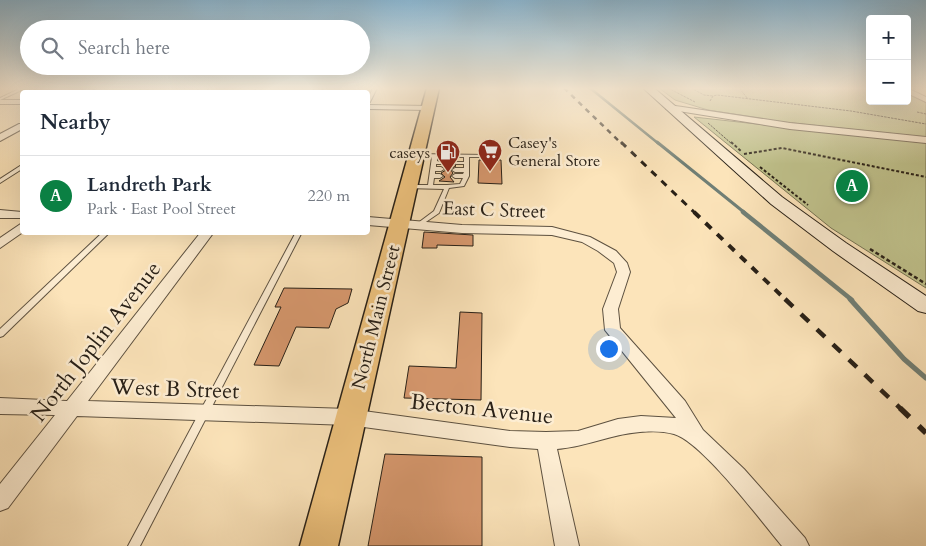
<!DOCTYPE html>
<html lang="en">
<head>
<meta charset="utf-8">
<style>
	:root { --surface:#fff; --page:#f2f2f3; --text:#1f2937; --muted:#747a83; --line:#e0e1e3; --accent:#0b8043 }
	body { margin:0; font-family:Cardo,serif; background:var(--page); color:var(--text) }
	.controls { position:absolute; right:15px; top:15px; display:grid; overflow:hidden; border-radius:5px; box-shadow:0 5px 20px #0002 }
	.controls button { width:45px; height:45px; display:grid; place-items:center; padding:0; border:0; border-bottom:1px solid var(--line); background:var(--surface); color:var(--text); font:25px sans-serif }
	.you { position:absolute; left:608px; top:348px; width:18px; height:18px; margin:-12px; border:4px solid #fff; border-radius:50%; background:#1a73e8; box-shadow:0 0 0 8px #1a73e833 }
	.badge { display:grid; place-items:center; width:32px; height:32px; border-radius:50%; background:var(--accent); color:#fff; font-size:16px; font-weight:700 }
	.pin { position:absolute; translate:-50% -50%; border:2px solid #fff; box-shadow:0 1px 5px #0006 }
	.list { margin:0; padding:0; list-style:none }
	h2 { display:flex; justify-content:space-between; align-items:center; height:65px; margin:0; padding:0 20px; font-size:21px }
	h2 small { font-size:16px; font-weight:400; color:var(--muted) }
	.list li { display:grid; grid-template-columns:32px 1fr auto; gap:15px; align-items:center; box-sizing:border-box; height:80px; padding:0 20px; border-top:1px solid var(--line) }
	.list b { display:block; font-size:19px; white-space:nowrap }
	.list p { margin:0; font-size:16px; white-space:nowrap; color:var(--muted) }
	.list em { font-size:16px; font-style:normal; color:var(--muted) }
	.icon { flex:none; width:28px; height:28px; fill:none; stroke:currentColor; stroke-width:2; stroke-linecap:round; stroke-linejoin:round }
	.map { position:relative; flex:none; width:926px; height:546px; overflow:hidden }
	.search { position:absolute; background:var(--surface); box-shadow:0 5px 20px #0002; left:20px; top:20px; width:350px; height:55px; display:flex; align-items:center; gap:12px; box-sizing:border-box; padding:0 18px; border-radius:28px; color:var(--muted); font-size:19px }
	.panel { position:absolute; background:var(--surface); box-shadow:0 5px 20px #0002; left:20px; top:90px; width:350px; height:145px; border-radius:5px }
	.map>svg:first-child { display:block }
	.green { fill:#c1c48e; stroke:#747252 }
	.lines { fill:none; stroke-linecap:round; stroke-linejoin:round }
	.stream-far3 { stroke:#707f76; stroke-width:2.5 }
	.stream-far2 { stroke:#707f76; stroke-width:3 }
	.stream-far1 { stroke:#707f76; stroke-width:4.5 }
	.stream { stroke:#707f76; stroke-width:5 }
	.building { fill:#d7986e; stroke:#282017 }
	.lane-casing { stroke:#5d5140; stroke-width:2 }
	.street-casing { stroke:#5d5140; stroke-width:2 }
	.secondary-casing { stroke:#282017; stroke-width:2 }
	.primary-casing { stroke:#282017; stroke-width:3 }
	.path-far2 { stroke:#282017; stroke-width:1; stroke-dasharray:2.5 1; stroke-linecap:butt }
	.path-far1 { stroke:#282017; stroke-width:2; stroke-dasharray:3 2; stroke-linecap:butt }
	.path { stroke:#282017; stroke-width:2.5; stroke-dasharray:4 2.5; stroke-linecap:butt }
	.lane { fill:#fdedd2; fill-rule:evenodd }
	.street { fill:#fdedd2; fill-rule:evenodd }
	.secondary { fill:#fdedd2; fill-rule:evenodd }
	.primary { fill:#eec27d; fill-rule:evenodd }
	.rail-far4 { stroke:#282017; stroke-width:2.5; stroke-dasharray:5 5; stroke-linecap:butt }
	.rail-far3 { stroke:#282017; stroke-width:3; stroke-dasharray:7 7; stroke-linecap:butt }
	.rail-far2 { stroke:#282017; stroke-width:4; stroke-dasharray:8 8; stroke-linecap:butt }
	.rail-far1 { stroke:#282017; stroke-width:4.5; stroke-dasharray:11 11; stroke-linecap:butt }
	.rail { stroke:#282017; stroke-width:5.5; stroke-dasharray:13 13; stroke-linecap:butt }
	.labels { text-anchor:middle; stroke-width:5; stroke-linejoin:round; paint-order:stroke }
	.far-poi-label { font-size:16px; fill:#282017; stroke:#fdedd2; text-anchor:start }
	.street-label { font-size:19px; fill:#282017; stroke:#fdedd2 }
	.near-street-label { font-size:22px; fill:#282017; stroke:#fdedd2 }
</style>
</head>
<body>
<div class="map">
<svg width="926" height="546" viewBox="0 0 926 546">
	<rect width="100%" height="100%" fill="#fce4ba"/>
	<filter id="stains"><feTurbulence type="fractalNoise" baseFrequency=".004" numOctaves="4"/><feColorMatrix values="0 0 0 0 .2 0 0 0 0 .09 0 0 0 0 .02 0 0 0 .5 -.17"/></filter>
	<radialGradient id="worn" r=".72"><stop offset=".6" stop-color="#630" stop-opacity="0"/><stop offset="1" stop-color="#630" stop-opacity=".3"/></radialGradient>
	<g class="green">
		<path d="M659,88H870V101H907V89L926,97V137L783,122L708,110L675,100Z"/>
		<path d="M694,117L926,143V288L831,228Z"/>
	</g>
	<g class="lines">
		<path class="stream-far3" d="M590,88L659,144"/>
		<path class="stream-far2" d="M657,142L745,213"/>
		<path class="stream-far1" d="M743,212L852,300"/>
		<path class="stream" d="M850,299L904,359L926,378"/>
	</g>
	<g class="building">
		<path d="M442,160H456L452,162L456,166L450,169L453,173L450,177L454,182L439,181L445,177L441,173L446,170L443,166L446,162Z"/>
		<path d="M479,160H501L502,184L478,183Z"/>
		<path d="M424,232L473,235V246L437,245V248H422Z"/>
		<path d="M284,288L352,289L348,303L336,309L329,328L296,327L279,366L254,365L281,307H275Z"/>
		<path d="M460,312L482,313L481,400L404,398L409,366L456,368Z"/>
		<path d="M385,454L482,457V546H368Z"/>
	</g>
	<g class="lines">
		<defs>
			<g id="lane">
				<path d="M21,88H26L0,100V98Z"/>
				<path d="M144,88H149L142,92H138L139,91Z"/>
				<path d="M258,88H262L257,92H253Z"/>
				<path d="M373,88H377L370,102L368,103V99Z"/>
				<path d="M414,154L487,155L489,156L487,157H469V176L464,186L449,188L439,213L420,226L417,224L418,223L434,211L444,189L406,188L405,187L408,185H428L432,157L416,156H414ZM437,157H464V162H456L454,163L456,164H464V168H455L452,170L455,172H464L463,174H455L452,176L455,178H463L460,184L447,185H433L434,178H440L443,176L440,174H435V171H441L444,169L441,167H436V164H442L444,163L437,161Z"/>
				<path d="M20,166H22V169L0,183V179Z"/>
				<path d="M103,232H110L3,336L0,337V329Z"/>
				<path d="M296,232H302L140,546H128Z"/>
			</g>
			<g id="street">
				<path d="M86,88H96L88,92H79Z"/>
				<path d="M200,88H209L203,92H196Z"/>
				<path d="M315,88H323L319,92H313Z"/>
				<path d="M907,88L926,97V102L907,93Z"/>
				<rect x="0" y="100" width="22" height="4"/>
				<path d="M368,105L428,106L432,108L428,110L368,109Z"/>
				<path d="M669,105L790,123L926,137V143L790,129L666,109V105Z"/>
				<path d="M19,124H22V129L0,141V134Z"/>
				<path d="M0,210L22,212V218H0Z"/>
				<path d="M368,217L462,225L552,227L590,237L616,251L627,263L630,272L618,309L620,328L685,401L703,430L744,469L805,538L809,546H782C761,521 702,442 674,434C664,431 649,431 640,432C611,434 586,447 557,449L579,546H555L538,449L510,447L349,425L77,416L8,508L0,511V484L55,415L0,414V398L67,401L201,232H214L88,401L349,409L510,431L546,432L578,431L618,419L641,416L676,418L605,330L603,309L617,272L614,263L598,251L582,242L552,235L462,233L368,225Z"/>
				<path d="M22,223L23,232L0,248V238Z"/>
			</g>
			<path id="secondary" d="M643,88H654L782,197L846,243L926,296V313L918,311L833,251L771,204Z"/>
			<path id="primary" d="M427,88H439L338,546H300Z"/>
		</defs>
		<use href="#lane" class="lane-casing"/>
		<use href="#street" class="street-casing"/>
		<use href="#secondary" class="secondary-casing"/>
		<use href="#primary" class="primary-casing"/>
		<g class="path-far2">
			<path d="M668,88L695,102"/>
			<path d="M691,88L704,95L713,96"/>
			<path d="M739,88L748,99"/>
			<path d="M862,88L870,90"/>
			<path d="M694,89H702"/>
			<path d="M710,101L713,96L717,95L851,111L926,124"/>
			<path d="M917,112L926,114"/>
			<path d="M708,123L732,144"/>
		</g>
		<g class="path-far1">
			<path d="M731,142L742,152"/>
			<path d="M744,154L782,148L926,177"/>
			<path d="M760,167L808,205"/>
		</g>
		<path class="path" d="M870,249L926,284"/>
		<use href="#lane" class="lane"/>
		<use href="#street" class="street"/>
		<use href="#secondary" class="secondary"/>
		<use href="#primary" class="primary"/>
		<path class="rail-far4" d="M564,88L622,144"/>
		<path class="rail-far3" d="M621,142L695,213"/>
		<path class="rail-far2" d="M694,212L786,300"/>
		<path class="rail-far1" d="M785,299L901,409"/>
		<path class="rail" d="M900,408L926,433"/>
	</g>
	<linearGradient id="sky" x2="0" y2="1"><stop stop-color="#8bb8d4"/><stop offset="0.54" stop-color="#fef3e0"/><stop offset="1" stop-color="#fef3e0" stop-opacity="0"/></linearGradient>
	<rect width="926" height="164" fill="url(#sky)"/>
	<defs>
		<symbol id="supermarket-pin" viewBox="-11 -11 22 30"><path d="M0 17L-7.5 6A9.5 9.5 0 1 1 7.5 6Z" fill="#8f2418" stroke="#fdedd2"/><path d="M-6-5.5h2.5l.6 2H6L4.5 2H-2.5L-4.4-4H-6ZM-1.5 3.2a1.3 1.3 0 1 0 .1 0ZM3 3.2a1.3 1.3 0 1 0 .1 0Z" fill="#fff"/></symbol>
		<symbol id="fuel-pin" viewBox="-11 -11 22 30"><path d="M0 17L-7.5 6A9.5 9.5 0 1 1 7.5 6Z" fill="#8f2418" stroke="#fdedd2"/><path d="M-5.5-6h7V0h2V4h1.3V-2.5L3-4.5l.8-.8L6-3V5H2.5V1h-1V6h-7ZM-4.2-4.7v3.2H.2V-4.7Z" fill="#fff"/></symbol>
	</defs>
	<g fill-rule="evenodd">
		<use href="#supermarket-pin" x="476" y="137" width="28" height="38"/>
		<use href="#fuel-pin" x="434" y="138" width="28" height="38"/>
	</g>
	<g class="labels">
		<g class="far-poi-label">
			<text x="508" y="148">Casey's<tspan x="508" dy="18">General Store</tspan></text>
			<text x="430" y="158" text-anchor="end">caseys</text>
		</g>
		<g class="street-label">
			<text transform="translate(494 209) rotate(2)" y="7">East C Street</text>
			<text transform="translate(375 317) rotate(-76)" y="7">North Main Street</text>
		</g>
		<g class="near-street-label">
			<text transform="translate(95 341) rotate(-52)" y="8">North Joplin Avenue</text>
			<text transform="translate(175 388) rotate(2)" y="8">West B Street</text>
			<text transform="translate(482 408) rotate(6)" y="8">Becton Avenue</text>
		</g>
	</g>
	<rect width="100%" height="100%" filter="url(#stains)"/>
	<rect width="100%" height="100%" fill="url(#worn)"/>
</svg>
<div class="controls">
<button>+</button>
<button>−</button>
</div>
<div class="you"></div>
<div class="pin badge" style="left:852px;top:186px">A</div>
<div class="search"><svg class="icon" aria-label="search" viewBox="0 0 24 24"><circle cx="10" cy="10" r="6"/><path d="M15 15l6 6"/></svg>Search here</div>
<section class="panel">
<h2>Nearby<small></small></h2>
<ul class="list">
<li><span class="badge">A</span><div><b>Landreth Park</b><p>Park · East Pool Street</p></div><em>220 m</em></li>
</ul>
</section>
</div>
</body>
</html>
